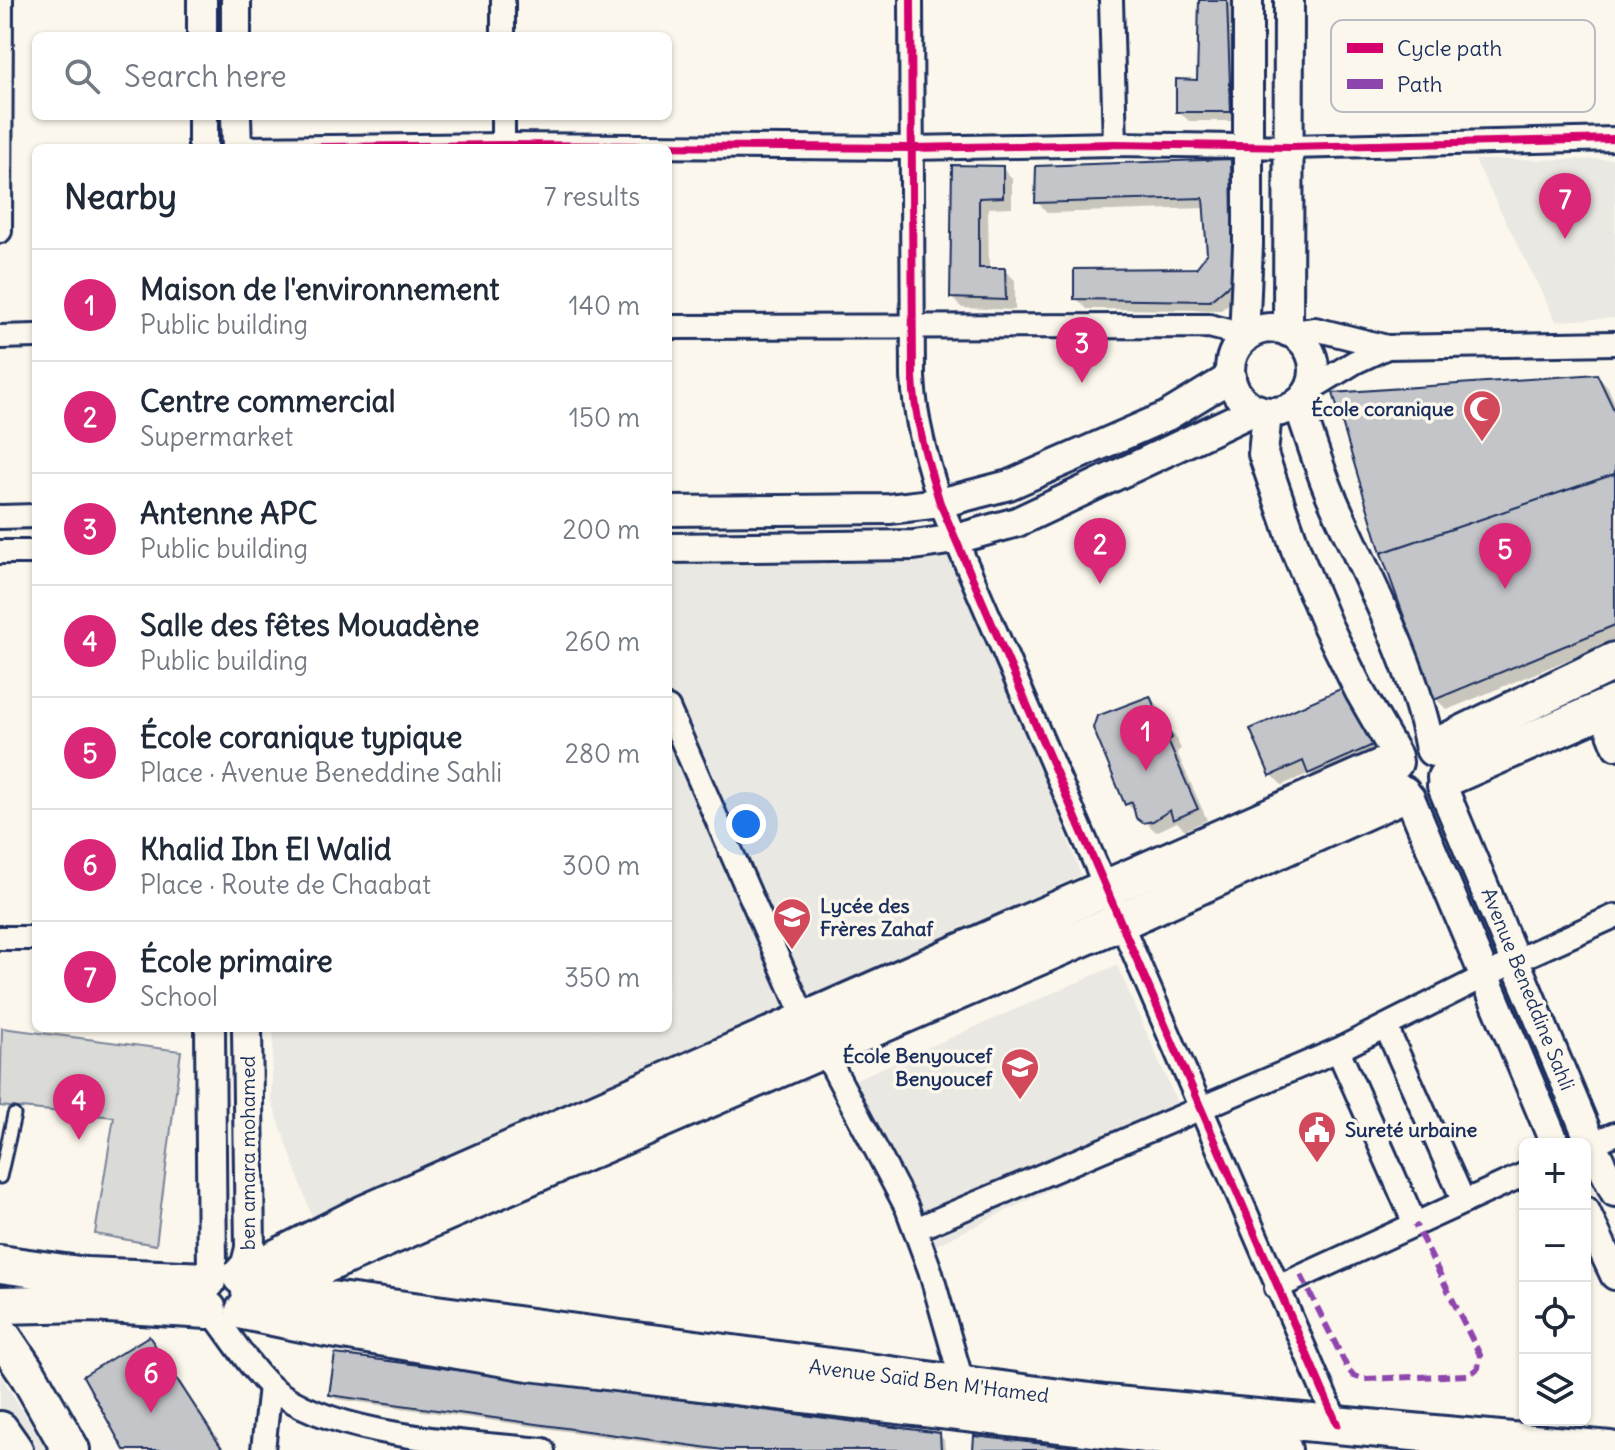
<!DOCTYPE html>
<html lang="en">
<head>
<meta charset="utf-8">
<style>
	:root { --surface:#fff; --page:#f6f6f7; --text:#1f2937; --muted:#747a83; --line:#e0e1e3; --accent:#db2777 }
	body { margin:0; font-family:Delius,sans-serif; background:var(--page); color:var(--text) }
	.controls { position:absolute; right:24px; bottom:24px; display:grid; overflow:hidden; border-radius:12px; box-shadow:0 2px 6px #0004 }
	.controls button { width:72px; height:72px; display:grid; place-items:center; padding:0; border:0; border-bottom:2px solid var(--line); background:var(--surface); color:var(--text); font:40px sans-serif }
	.you { position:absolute; left:746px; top:824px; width:28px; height:28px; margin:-20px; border:6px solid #fff; border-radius:50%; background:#1a73e8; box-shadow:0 0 0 12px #1a73e833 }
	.badge { display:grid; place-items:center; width:52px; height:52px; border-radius:50%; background:var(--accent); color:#fff; font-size:26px; font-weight:700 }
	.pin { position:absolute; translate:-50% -66px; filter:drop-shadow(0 2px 4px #0008) }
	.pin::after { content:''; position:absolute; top:42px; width:28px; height:24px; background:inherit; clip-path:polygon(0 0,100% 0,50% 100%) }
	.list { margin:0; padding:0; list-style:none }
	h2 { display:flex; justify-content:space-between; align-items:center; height:104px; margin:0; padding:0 32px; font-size:34px }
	h2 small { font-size:26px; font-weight:400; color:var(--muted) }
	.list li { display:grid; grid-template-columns:52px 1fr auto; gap:24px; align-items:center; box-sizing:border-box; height:112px; padding:0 32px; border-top:2px solid var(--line) }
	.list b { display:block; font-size:30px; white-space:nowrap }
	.list p { margin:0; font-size:26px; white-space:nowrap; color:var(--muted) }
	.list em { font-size:26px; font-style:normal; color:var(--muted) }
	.icon { flex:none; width:44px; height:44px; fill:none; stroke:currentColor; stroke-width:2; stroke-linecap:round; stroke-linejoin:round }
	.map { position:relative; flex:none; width:1615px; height:1450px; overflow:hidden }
	.search { position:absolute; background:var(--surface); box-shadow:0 2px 6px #0004; left:32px; top:32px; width:640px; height:88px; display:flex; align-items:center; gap:20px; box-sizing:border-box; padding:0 28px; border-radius:12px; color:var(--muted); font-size:30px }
	.panel { position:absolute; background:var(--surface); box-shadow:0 2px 6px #0004; left:32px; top:144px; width:640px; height:888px; border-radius:12px }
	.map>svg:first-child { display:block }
	.built { fill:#eae8e2 }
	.green { fill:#dadad7; stroke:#7a849a; stroke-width:2 }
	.shadow { fill:#0003 }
	.building { fill:#c3c5c9; stroke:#1b2f5e; stroke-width:2 }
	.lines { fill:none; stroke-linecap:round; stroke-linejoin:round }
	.service-casing { stroke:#1b2f5e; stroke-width:17 }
	.minor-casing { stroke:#1b2f5e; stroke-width:28 }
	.tertiary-casing { stroke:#1b2f5e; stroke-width:34 }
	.primary-casing { stroke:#1b2f5e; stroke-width:42 }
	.service { stroke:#fbf7ec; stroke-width:11 }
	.minor { stroke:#fbf7ec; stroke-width:22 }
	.tertiary { stroke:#fbf7ec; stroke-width:28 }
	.primary { stroke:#fbf7ec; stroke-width:36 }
	.quiet { stroke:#8e44ad; stroke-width:6; stroke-dasharray:12 6; stroke-linecap:butt }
	.cycleway-casing { stroke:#fbf7ec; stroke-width:13 }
	.cycleway { stroke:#d6006c; stroke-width:8 }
	.labels { text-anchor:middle; stroke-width:7; stroke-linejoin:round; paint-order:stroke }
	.poi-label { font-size:20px; font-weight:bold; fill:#1b2f5e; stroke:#fbf7ec; text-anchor:end }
	.street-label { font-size:20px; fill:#1b2f5e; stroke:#fbf7ec }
	.key { fill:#fbf7ec; stroke:#b8bbc1; stroke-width:2 }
	.key-label { font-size:22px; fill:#1b2f5e }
</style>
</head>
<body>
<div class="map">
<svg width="1615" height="1450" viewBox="0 0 1615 1450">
	<rect width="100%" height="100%" fill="#fbf7ec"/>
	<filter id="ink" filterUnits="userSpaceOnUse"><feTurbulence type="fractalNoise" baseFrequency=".0125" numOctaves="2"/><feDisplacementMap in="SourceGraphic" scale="16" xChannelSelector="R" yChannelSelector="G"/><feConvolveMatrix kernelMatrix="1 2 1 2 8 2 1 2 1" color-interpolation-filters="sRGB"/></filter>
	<g filter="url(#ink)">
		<g class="built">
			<path d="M1615,159V318L1556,321L1475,160Z"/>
			<path d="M957,534L1081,875L316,1228L271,1099L274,1028H668V544Z"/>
			<path d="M1117,965L1186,1123L924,1251L854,1080Z"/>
			<path d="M0,1375L48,1450H26L0,1413Z"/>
		</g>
		<path class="green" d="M2,1028L181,1051L156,1245L95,1234L114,1117L0,1106Z"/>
		<g class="shadow">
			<path d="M1201,0H1236L1240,121H1189L1178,111L1199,82Z"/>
			<path d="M1230,161L1241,172L1243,292L1221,310L1087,309L1076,298L1196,270L1209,255L1205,208L1048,213L1037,202Z"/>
			<path d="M954,167L1002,168L1012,178V207L988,208L989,270H1004L1015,280V310L962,308L952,298Z"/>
			<path d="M1597,376L1608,387L1615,404V640L1447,710L1436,699L1383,553Z"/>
			<path d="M1347,688L1383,756L1320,783L1310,773L1282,785L1272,775Z"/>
			<path d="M1150,698L1160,708L1168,729L1175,736L1181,749L1177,752L1207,820L1185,830L1177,822L1156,832L1127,804Z"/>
			<path d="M149,1339L159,1349L225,1450H126Z"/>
			<path d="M331,1394L939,1435L944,1440L945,1450H701L336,1399Z"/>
		</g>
		<g class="building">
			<path d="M1199,0H1227L1231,112H1176V79L1197,80Z"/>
			<path d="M1231,159L1233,281L1210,301L1074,299V269L1196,268L1207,254L1203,198L1035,203L1036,166Z"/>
			<path d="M952,165L1003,166V197L979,198V268H1005L1006,300L950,298Z"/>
			<path d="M1597,374L1615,412V474L1381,553L1333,393Z"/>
			<path d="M1615,474V625L1434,700L1381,553Z"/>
			<path d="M1347,686L1373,745L1308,774L1303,761L1270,776L1250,729Z"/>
			<path d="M1150,696L1162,725L1165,723L1172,738L1168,741L1198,809L1173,820L1170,810L1153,821L1143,823L1136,818L1132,802L1125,805L1093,728L1097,716Z"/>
			<path d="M149,1336L223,1450H124L83,1376Z"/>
			<path d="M335,1354L940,1433L941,1450H723L329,1395Z"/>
			<path d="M974,1436L1097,1450H973Z"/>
		</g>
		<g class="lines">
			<defs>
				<path id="service" d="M0,1177L14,1115"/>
				<g id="minor">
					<path d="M911,0L913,377C915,421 927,461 940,503L1337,1424"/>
					<path d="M1111,0L1115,144"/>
					<path d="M503,36V0"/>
					<path d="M503,145V116"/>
					<path d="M237,148L503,145L912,148L1115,144L1290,147L1615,139"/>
					<path d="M0,231L1,0"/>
					<path d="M668,327L1209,326L1225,330L1241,342"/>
					<path d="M1295,336L1301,331L1315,329L1387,347L1615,343"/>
					<path d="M0,337L36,336"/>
					<path d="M1309,390L1355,362L1387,347"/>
					<path d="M0,517L36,516"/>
					<path d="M0,552H36"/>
					<path d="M668,708L805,1020L823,1049L907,1208L930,1270L963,1385"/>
					<path d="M1600,711L1615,748"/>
					<path d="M0,938H36"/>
					<path d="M1386,1027L1464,1202"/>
					<path d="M1338,1050L1415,1224"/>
					<path d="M1585,1146L1615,1134"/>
					<path d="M916,1229L1338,1050L1517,960L1615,916"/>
					<path d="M1276,1288L1525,1174"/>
					<path d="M214,1315C230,1336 253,1372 271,1387C333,1438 465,1442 543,1450"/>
					<path d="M263,1450L270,1386"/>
				</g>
				<g id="tertiary">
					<path d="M202,0V36"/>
					<path d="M236,0V36"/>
					<path d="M203,116V148"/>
					<path d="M236,116L237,148"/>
					<circle cx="1272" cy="370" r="42"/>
					<path d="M1288,332L1289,0"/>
					<path d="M1244,339L1248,245V0"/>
					<path d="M1298,403C1309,434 1318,466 1331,496C1364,572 1414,663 1429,744"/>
					<path d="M1267,412L1263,454L1297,553L1327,625L1360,692L1397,756"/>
					<path d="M668,511L889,509L940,503L1009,485L1167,416L1231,377"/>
					<path d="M668,548L914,545L956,539L1017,522L1257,409"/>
					<path d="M1442,786L1591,1143L1615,1192"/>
					<path d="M1410,798L1555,1144"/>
					<path d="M210,1028L212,1276"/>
					<path d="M1585,1211L1615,1275"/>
					<path d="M237,1274L246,1264L250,1248L247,1028"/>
				</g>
				<g id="primary">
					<path d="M1434,748L1615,661"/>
					<path d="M1446,778L1615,704"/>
					<path d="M0,1264L86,1276L207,1281"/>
					<path d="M241,1276L364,1214L1394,762"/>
					<path d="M262,1284L310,1271L1121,921L1402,794"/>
					<path d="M250,1292L301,1296L1105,1404L1610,1450"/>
					<path d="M0,1305L91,1303L208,1310"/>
					<path d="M244,1311L326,1328L529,1362L1283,1450"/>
					<path d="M0,1333L29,1376L71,1450"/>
					<path d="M0,1430L14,1450"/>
				</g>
			</defs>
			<use href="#service" class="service-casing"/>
			<use href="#minor" class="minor-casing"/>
			<use href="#tertiary" class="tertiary-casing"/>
			<use href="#primary" class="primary-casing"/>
			<use href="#service" class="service"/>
			<use href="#minor" class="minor"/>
			<use href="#tertiary" class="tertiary"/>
			<use href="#primary" class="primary"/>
			<path class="quiet" d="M1301,1275L1348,1369L1354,1376L1363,1379L1469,1375L1478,1368L1480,1355L1415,1224"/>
			<defs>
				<g id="cycleway">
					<path d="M911,0L913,377C915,421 927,461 940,503L1337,1424"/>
					<path d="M237,148L503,145L912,148L1115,144L1290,147L1615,139"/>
				</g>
			</defs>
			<use href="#cycleway" class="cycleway-casing"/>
			<use href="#cycleway" class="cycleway"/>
		</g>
	</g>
	<defs>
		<symbol id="mosque-pin" viewBox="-11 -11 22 30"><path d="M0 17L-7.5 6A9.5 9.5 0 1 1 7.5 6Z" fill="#d1495b" stroke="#fbf7ec"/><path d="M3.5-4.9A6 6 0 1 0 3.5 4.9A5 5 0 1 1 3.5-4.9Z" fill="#fff"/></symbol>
		<symbol id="school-pin" viewBox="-11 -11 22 30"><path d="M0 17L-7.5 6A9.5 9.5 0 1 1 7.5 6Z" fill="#d1495b" stroke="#fbf7ec"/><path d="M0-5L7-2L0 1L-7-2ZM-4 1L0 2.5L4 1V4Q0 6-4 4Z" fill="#fff"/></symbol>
		<symbol id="civic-pin" viewBox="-11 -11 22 30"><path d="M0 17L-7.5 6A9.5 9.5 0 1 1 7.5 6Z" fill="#d1495b" stroke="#fbf7ec"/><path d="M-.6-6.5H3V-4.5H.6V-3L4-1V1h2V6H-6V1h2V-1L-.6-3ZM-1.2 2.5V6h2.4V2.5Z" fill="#fff"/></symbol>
	</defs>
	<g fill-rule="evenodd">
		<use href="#mosque-pin" x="1460" y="387" width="44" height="60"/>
		<use href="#school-pin" x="770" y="895" width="44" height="60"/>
		<use href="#school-pin" x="998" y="1045" width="44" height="60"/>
		<use href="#civic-pin" x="1295" y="1108" width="44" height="60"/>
	</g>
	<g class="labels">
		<g class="poi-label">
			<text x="1454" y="416">École coranique</text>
			<text x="820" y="913" text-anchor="start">Lycée des<tspan x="820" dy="23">Frères Zahaf</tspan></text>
			<text x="992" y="1063">École Benyoucef<tspan x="992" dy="23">Benyoucef</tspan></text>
			<text x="1345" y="1137" text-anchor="start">Sureté urbaine</text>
		</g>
		<g class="street-label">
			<text transform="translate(1528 989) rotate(68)" y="7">Avenue Beneddine Sahli</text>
			<text transform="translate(248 1153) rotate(-90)" y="7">ben amara mohamed</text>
			<text transform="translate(929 1381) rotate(7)" y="7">Avenue Saïd Ben M'Hamed</text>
		</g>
	</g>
	<rect x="1331" y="20" width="264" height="92" rx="12" class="key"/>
	<rect x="1347" y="43" width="36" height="10" fill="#d6006c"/>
	<rect x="1347" y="79" width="36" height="10" fill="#8e44ad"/>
	<g class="key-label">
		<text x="1397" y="56">Cycle path</text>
		<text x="1397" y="92">Path</text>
	</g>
</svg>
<div class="controls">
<button>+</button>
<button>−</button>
<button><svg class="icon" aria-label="locate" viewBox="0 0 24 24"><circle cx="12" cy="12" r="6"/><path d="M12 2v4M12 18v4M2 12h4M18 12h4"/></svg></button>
<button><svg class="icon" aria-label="layers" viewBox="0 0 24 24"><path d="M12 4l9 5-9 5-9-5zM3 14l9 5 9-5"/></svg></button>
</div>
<div class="you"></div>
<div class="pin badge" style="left:1146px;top:771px">1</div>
<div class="pin badge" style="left:1100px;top:584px">2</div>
<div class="pin badge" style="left:1082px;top:383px">3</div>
<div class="pin badge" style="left:79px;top:1140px">4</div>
<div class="pin badge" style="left:1505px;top:589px">5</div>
<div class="pin badge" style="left:151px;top:1413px">6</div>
<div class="pin badge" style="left:1565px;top:239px">7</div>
<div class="search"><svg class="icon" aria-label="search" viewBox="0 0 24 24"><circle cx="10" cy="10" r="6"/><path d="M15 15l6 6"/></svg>Search here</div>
<section class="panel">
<h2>Nearby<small>7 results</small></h2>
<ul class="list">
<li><span class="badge">1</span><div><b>Maison de l'environnement</b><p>Public building</p></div><em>140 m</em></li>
<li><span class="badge">2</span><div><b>Centre commercial</b><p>Supermarket</p></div><em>150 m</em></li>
<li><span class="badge">3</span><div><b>Antenne APC</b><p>Public building</p></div><em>200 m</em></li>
<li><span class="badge">4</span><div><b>Salle des fêtes Mouadène</b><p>Public building</p></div><em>260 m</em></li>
<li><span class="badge">5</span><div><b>École coranique typique</b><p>Place · Avenue Beneddine Sahli</p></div><em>280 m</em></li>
<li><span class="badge">6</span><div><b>Khalid Ibn El Walid</b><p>Place · Route de Chaabat</p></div><em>300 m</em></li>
<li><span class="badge">7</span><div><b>École primaire</b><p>School</p></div><em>350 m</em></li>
</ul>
</section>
</div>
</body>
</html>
